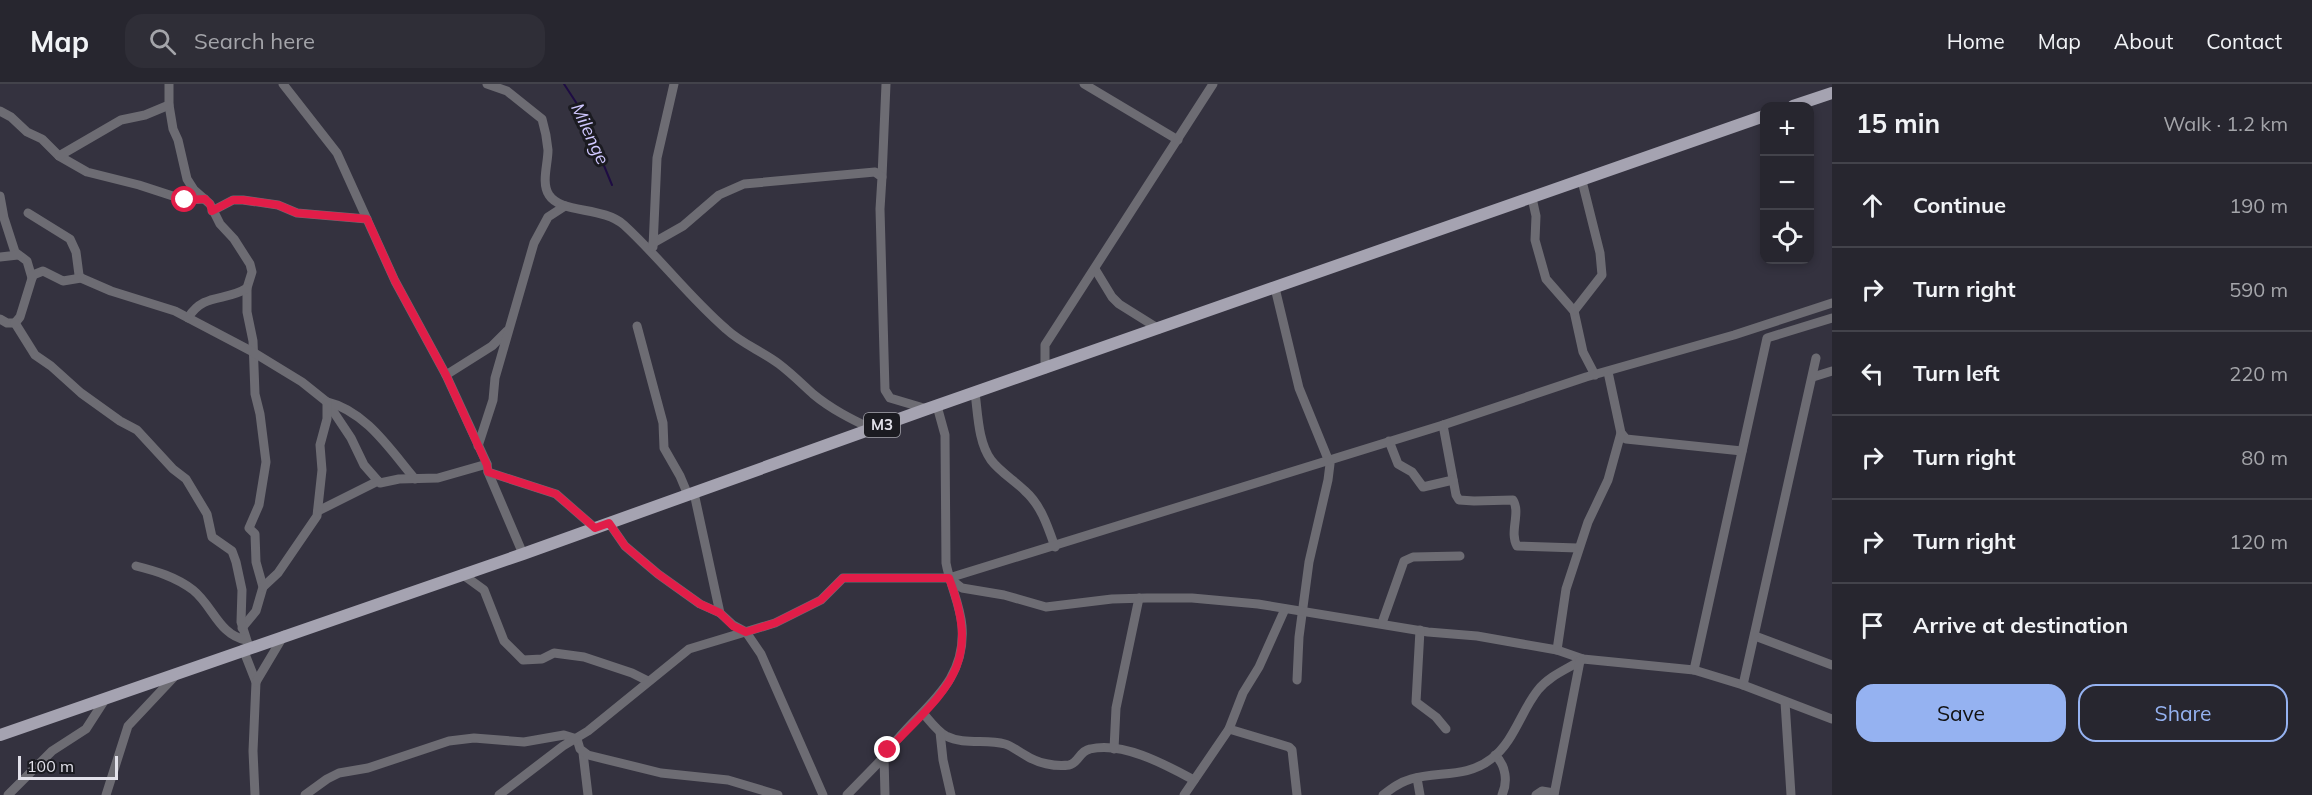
<!DOCTYPE html>
<html lang="en">
<head>
<meta charset="utf-8">
<style>
	:root { --surface:#27262f; --page:#2f2e37; --text:#f1f3f6; --muted:#a4a5aa; --line:#43434b; --accent:#95b2f1 }
	body { margin:0; font-family:Mulish,sans-serif; background:var(--page); color:var(--text) }
	.controls { position:absolute; right:18px; top:18px; display:grid; overflow:hidden; border-radius:12px; box-shadow:0 3px 9px #0003 }
	.controls button { width:54px; height:54px; display:grid; place-items:center; padding:0; border:0; border-bottom:2px solid var(--line); background:var(--surface); color:var(--text); font:30px sans-serif }
	.scale { position:absolute; left:18px; bottom:15px; width:100px; box-sizing:border-box; padding-left:6px; border:3px solid #e2e1ea; border-top:0; font-size:16px; line-height:21px; white-space:nowrap; color:#e2e1ea; -webkit-text-stroke:4px #1b1b21; paint-order:stroke }
	.stop { position:absolute; width:18px; height:18px; margin:-14px; border:4px solid #e11d48; border-radius:50%; background:#fff }
	.stop.end { background:#e11d48; border-color:#fff; box-shadow:0 2px 6px #0008 }
	.list { margin:0; padding:0; list-style:none }
	h2 { display:flex; justify-content:space-between; align-items:center; height:78px; margin:0; padding:0 24px; font-size:26px }
	h2 small { font-size:20px; font-weight:400; color:var(--muted) }
	.list li { display:grid; grid-template-columns:39px 1fr auto; gap:18px; align-items:center; box-sizing:border-box; height:84px; padding:0 24px; border-top:2px solid var(--line) }
	.list b { display:block; font-size:22px; white-space:nowrap }
	.list em { font-size:20px; font-style:normal; color:var(--muted) }
	.actions { display:flex; gap:12px; padding:18px 24px }
	.actions a { flex:1; padding:14px 0; border:2px solid var(--accent); border-radius:18px; text-align:center; font-size:21px; color:var(--accent) }
	.actions .main { background:var(--accent); color:#111 }
	.icon { flex:none; width:33px; height:33px; fill:none; stroke:currentColor; stroke-width:2; stroke-linecap:round; stroke-linejoin:round }
	.map { position:relative; flex:none; width:1832px; height:711px; overflow:hidden }
	header { display:flex; align-items:center; gap:36px; box-sizing:border-box; height:84px; padding:0 30px; background:var(--surface); border-bottom:2px solid var(--line) }
	header strong { font-size:28px }
	nav { display:flex; gap:33px; margin-inline-start:auto; font-size:21px }
	.search { width:420px; height:54px; background:var(--page); display:flex; align-items:center; gap:15px; box-sizing:border-box; padding:0 21px; border-radius:18px; color:var(--muted); font-size:22px }
	main { display:flex }
	aside { flex:1; background:var(--surface) }
	.map>svg:first-child { display:block }
	.lines { fill:none; stroke-linecap:round; stroke-linejoin:round }
	.stream { stroke:#1e0c43; stroke-width:2 }
	.minor { stroke:#6d6c73; stroke-width:9 }
	.major { stroke:#a5a3b1; stroke-width:12 }
	.route { stroke:#e11d48; stroke-width:8 }
	.labels { text-anchor:middle; stroke-width:6; stroke-linejoin:round; paint-order:stroke }
	.shield { fill:#1b1b21; stroke:#a6a6ae; stroke-width:1.5 }
	.shield-label { font-size:15px; font-weight:bold; fill:#e2e1ea }
	.water-label { font-size:18px; font-style:italic; fill:#d0c8ff; stroke:#1b1b21 }
</style>
</head>
<body>
<header>
<strong>Map</strong>
<div class="search"><svg class="icon" aria-label="search" viewBox="0 0 24 24"><circle cx="10" cy="10" r="6"/><path d="M15 15l6 6"/></svg>Search here</div>
<nav><a>Home</a><a>Map</a><a>About</a><a>Contact</a></nav>
</header>
<main>
<div class="map">
<svg width="1832" height="711" viewBox="0 0 1832 711">
	<rect width="100%" height="100%" fill="#34323f"/>
	<g class="lines">
		<path class="stream" d="M564,0L581,26L612,101"/>
		<g class="minor">
			<path d="M169,0V21L173,45L178,56L187,95L194,106L210,120L220,140L234,155L250,180L252,188L247,204V228L253,257L255,310L260,330L266,378L259,421L249,444L255,450L256,478L263,503L256,527L242,544"/>
			<path d="M283,0L337,69L395,197L446,291L487,380L488,388L523,470"/>
			<path d="M487,0L507,7L542,35C545,45 547,55 548,66C548,80 541,99 549,111C561,130 603,122 624,141C660,174 689,213 726,245C742,260 762,267 779,280C791,289 802,300 813,310C831,325 851,335 872,345"/>
			<path d="M1084,0L1178,56"/>
			<path d="M0,27L11,33L27,48L42,55L59,72L87,88L139,101L185,116L205,115"/>
			<path d="M59,72L121,36L145,31L169,21"/>
			<path d="M882,93L886,0"/>
			<path d="M0,112L4,134L15,168L27,177L32,194"/>
			<path d="M1532,114L1536,132L1535,156L1546,195L1574,227L1583,268L1595,291"/>
			<path d="M212,127L233,116H243L278,121L297,129L367,135"/>
			<path d="M28,129L70,155L76,168L79,191L81,194"/>
			<path d="M653,159L683,142L719,111L744,100L875,88L882,93L880,125L885,306L890,314L927,325"/>
			<path d="M653,163L657,74L674,0"/>
			<path d="M0,173L18,171"/>
			<path d="M1095,185L1112,213L1119,220L1159,245"/>
			<path d="M1275,204L1299,304L1330,380L1328,396L1309,478L1299,553L1297,596"/>
			<path d="M1574,227L1602,191L1600,169L1582,97"/>
			<path d="M188,234C204,208 226,218 247,204"/>
			<path d="M0,235L7,239H15"/>
			<path d="M15,239L20,233L33,191L43,187L63,197L81,194L111,207L175,227L253,268L302,298L327,318L351,354L364,381L378,397"/>
			<path d="M15,239L35,271L51,282L81,309L120,337L137,346L173,385L186,395L207,430L212,453L232,467L236,478L242,506L241,538L249,563"/>
			<path d="M637,242L663,339L664,364L680,392L688,411"/>
			<path d="M1045,285V261L1213,0"/>
			<path d="M1608,288L1621,349L1626,355L1742,367"/>
			<path d="M446,291L492,262L507,247"/>
			<path d="M1813,293L1832,287"/>
			<path d="M975,309C978,330 978,358 991,376C1000,388 1014,396 1025,407C1041,421 1048,443 1055,463"/>
			<path d="M327,318C366,327 391,367 415,395"/>
			<path d="M1443,341L1456,411L1459,416L1474,417L1513,416C1521,429 1509,448 1517,462L1578,464"/>
			<path d="M1389,357L1398,380L1412,388L1423,403L1453,396"/>
			<path d="M478,362L493,316L495,294L534,159L548,133L565,122"/>
			<path d="M488,388L556,410L595,444"/>
			<path d="M694,409L720,529"/>
			<path d="M318,427L378,397L380,399L399,395L438,394L487,380"/>
			<path d="M609,439L625,462L658,490L700,520L720,529L733,541L746,548L761,570L823,711"/>
			<path d="M136,482C156,487 176,493 193,506C213,522 219,551 246,556"/>
			<path d="M462,490L484,506L504,557L523,576L542,575L554,569L584,573L632,589L648,597"/>
			<path d="M949,494L962,504L1004,511L1046,523L1112,515L1147,514H1192L1258,520L1428,548L1477,552L1557,566L1583,575L1694,586L1743,601L1832,635"/>
			<path d="M263,503L278,489L317,432L322,386L320,361L327,335V319"/>
			<path d="M1382,539L1404,477L1413,473L1460,472"/>
			<path d="M1420,546L1416,618L1436,633L1446,645"/>
			<path d="M1755,552L1832,581"/>
			<path d="M243,565L256,598L253,667L255,711"/>
			<path d="M1557,566L1566,505L1588,438L1608,396L1621,349"/>
			<path d="M1694,586L1767,254L1832,234"/>
			<path d="M256,598L284,551"/>
			<path d="M1743,601L1816,274"/>
			<path d="M1785,618L1791,711"/>
			<path d="M923,629C930,637 937,647 946,652C964,661 986,655 1005,660C1012,662 1019,668 1025,671C1037,679 1055,683 1069,681C1079,679 1079,667 1090,665C1123,657 1166,681 1194,696"/>
			<path d="M1229,645L1289,663L1292,666L1297,711"/>
			<path d="M940,648L943,676L951,711"/>
			<path d="M1114,665L1116,624L1139,514"/>
			<path d="M583,669L588,711"/>
			<path d="M1495,671C1506,681 1508,698 1502,711"/>
			<path d="M1417,694L1420,711"/>
			<path d="M8,711L52,667L86,645L106,614"/>
			<path d="M106,711L128,642L175,592"/>
			<path d="M305,711L327,695L339,689L368,684L449,657L474,654L524,658L564,651L577,655L580,665L588,671L661,689L728,696L778,711"/>
			<path d="M499,711L563,662L588,647L689,565L775,539L821,516L843,494H949L1443,341L1586,293L1734,251L1832,219"/>
			<path d="M847,711L884,673"/>
			<path d="M885,711L884,673C913,627 967,606 962,542C960,520 950,501 946,479L945,351L937,322"/>
			<path d="M1184,711L1229,645L1243,609L1259,583L1285,525"/>
			<path d="M1383,711C1392,704 1400,698 1411,695C1438,687 1467,694 1491,675C1514,658 1521,627 1538,606C1550,591 1568,585 1583,575"/>
			<path d="M1536,711L1542,707L1554,709"/>
			<path d="M1554,711L1580,577"/>
		</g>
		<g class="major">
			<path d="M1793,22L1832,9"/>
			<path d="M0,651L523,470L927,325L1764,32"/>
		</g>
	</g>
	<g class="lines">
		<path class="route" d="M185,116L205,115L210,120L212,127L233,116H243L278,121L297,129L367,135L395,197L446,291L487,381L488,388L556,410L595,444L609,439L625,462L658,490L700,520L720,529L733,542L746,548L775,539L821,516L843,494H949C983,583 946,605 888,666"/>
	</g>
	<g class="labels">
		<rect class="shield" x="864" y="329" width="36" height="24" rx="4.5"/>
		<g class="shield-label">
			<text x="882" y="346">M3</text>
		</g>
		<g class="water-label">
			<text transform="translate(590 50) rotate(65)" y="6">Milenge</text>
		</g>
	</g>
</svg>
<div class="controls">
<button>+</button>
<button>−</button>
<button><svg class="icon" aria-label="locate" viewBox="0 0 24 24"><circle cx="12" cy="12" r="6"/><path d="M12 2v4M12 18v4M2 12h4M18 12h4"/></svg></button>
</div>
<div class="scale">100 m</div>
<div class="stop" style="left:185px;top:116px"></div>
<div class="stop end" style="left:888px;top:666px"></div>
</div>
<aside>
<h2>15 min<small>Walk · 1.2 km</small></h2>
<ul class="list">
<li><svg class="icon" aria-label="ahead" viewBox="0 0 24 24"><path d="M12 20V5M6 11l6-6 6 6"/></svg><div><b>Continue</b></div><em>190 m</em></li>
<li><svg class="icon" aria-label="right" viewBox="0 0 24 24"><path d="M7 20v-9h11M14 6l5 5-5 5"/></svg><div><b>Turn right</b></div><em>590 m</em></li>
<li><svg class="icon" aria-label="left" viewBox="0 0 24 24"><path d="M17 20v-9H6M10 6l-5 5 5 5"/></svg><div><b>Turn left</b></div><em>220 m</em></li>
<li><svg class="icon" aria-label="right" viewBox="0 0 24 24"><path d="M7 20v-9h11M14 6l5 5-5 5"/></svg><div><b>Turn right</b></div><em>80 m</em></li>
<li><svg class="icon" aria-label="right" viewBox="0 0 24 24"><path d="M7 20v-9h11M14 6l5 5-5 5"/></svg><div><b>Turn right</b></div><em>120 m</em></li>
<li><svg class="icon" aria-label="arrive" viewBox="0 0 24 24"><path d="M6 21V4h12l-3 4 3 4H6"/></svg><div><b>Arrive at destination</b></div></li>
</ul>
<div class="actions"><a class="main">Save</a><a>Share</a></div>
</aside>
</main>
</body>
</html>
